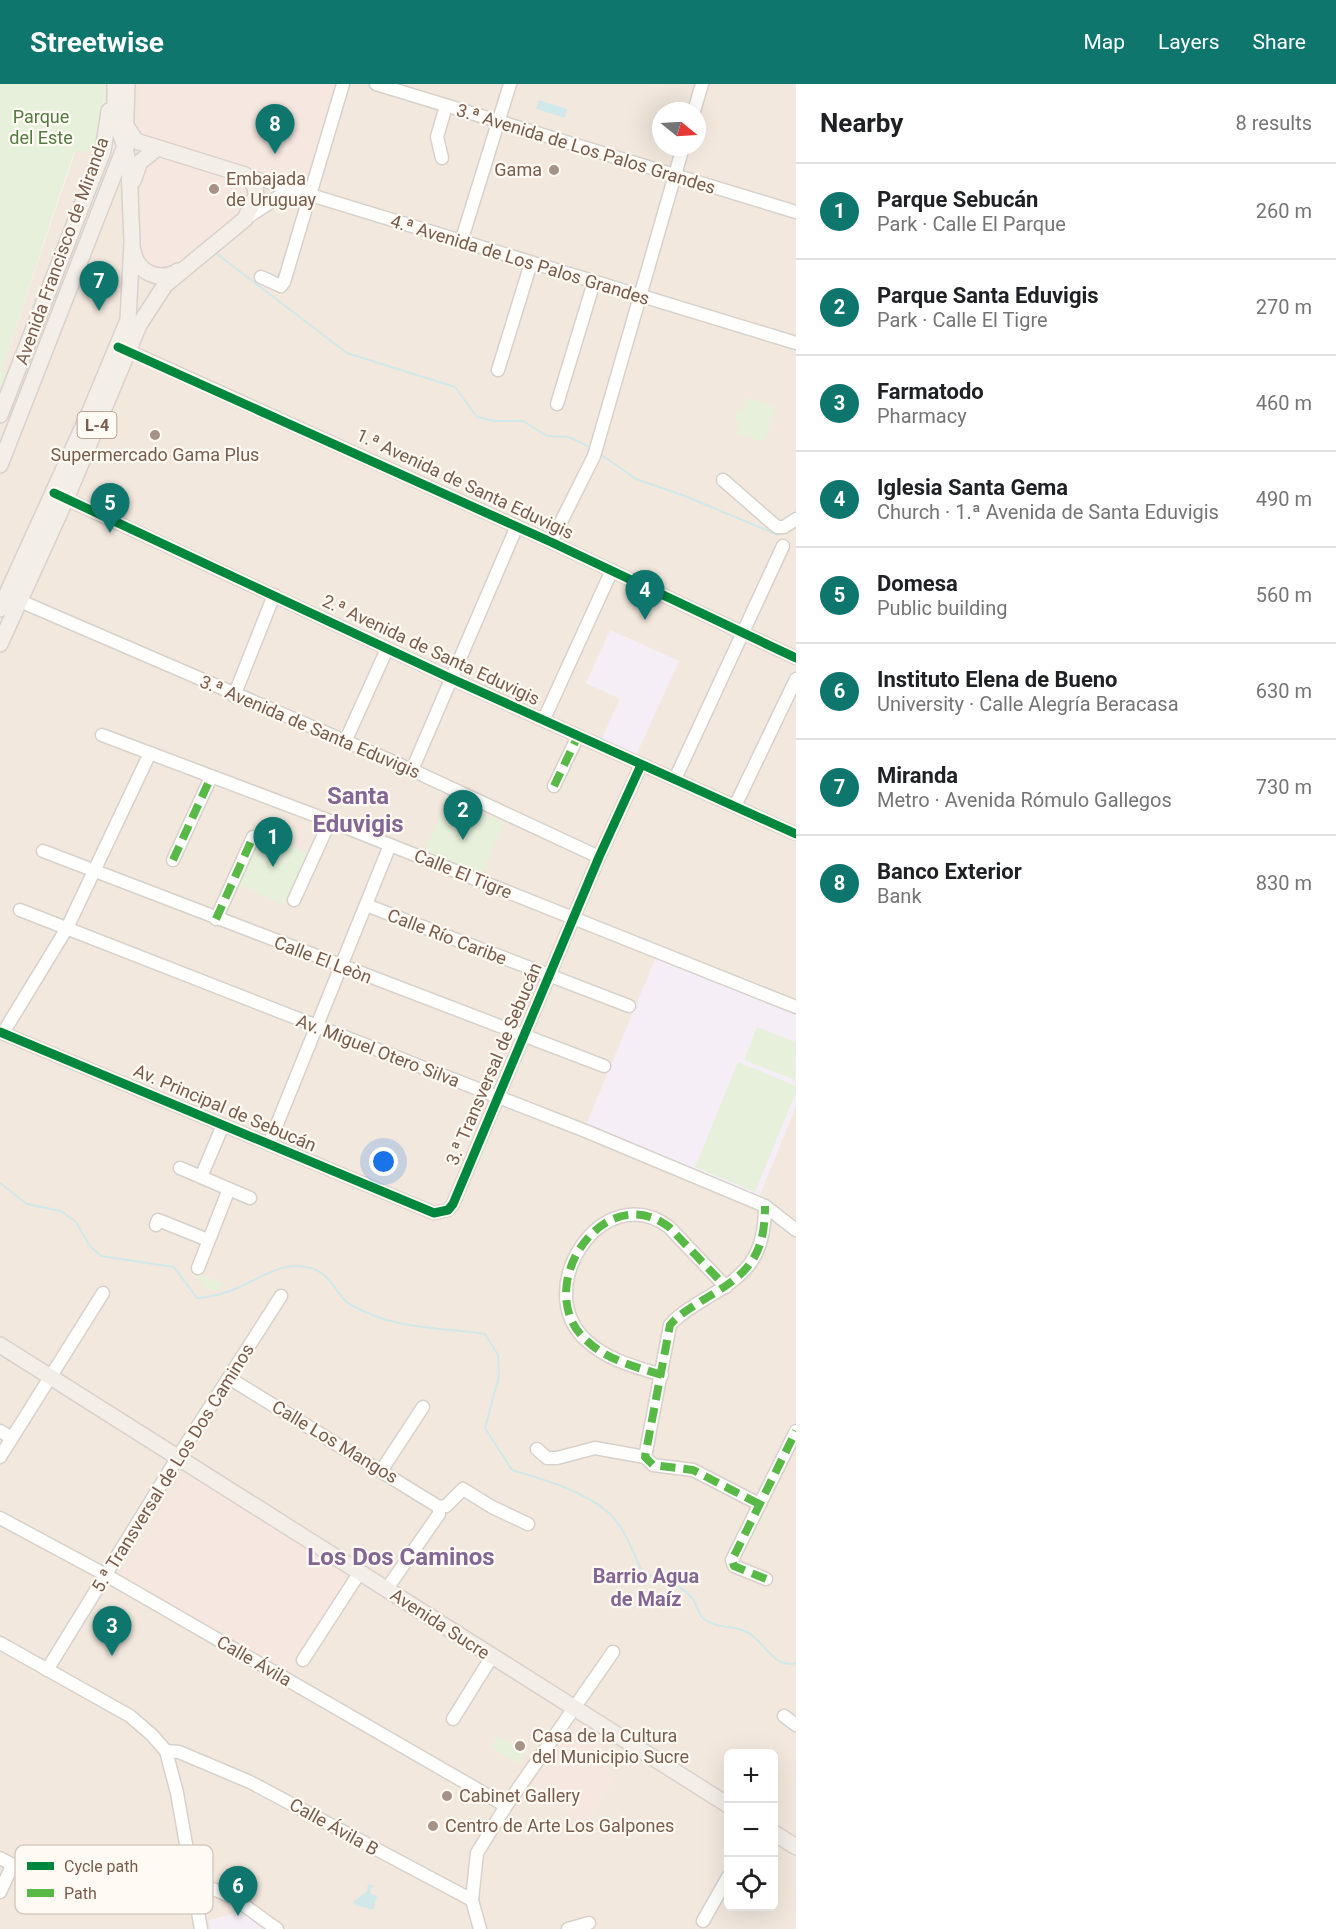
<!DOCTYPE html>
<html lang="en">
<head>
<meta charset="utf-8">
<style>
	:root { --surface:#fff; --page:#f2f2f2; --text:#202124; --muted:#757577; --line:#e0e0e0; --accent:#0f766e }
	body { margin:0; font-family:Roboto,sans-serif; background:var(--page); color:var(--text) }
	.controls { position:absolute; right:18px; bottom:18px; display:grid; overflow:hidden; border-radius:9px; box-shadow:0 6px 24px #0002 }
	.controls button { width:54px; height:54px; display:grid; place-items:center; padding:0; border:0; border-bottom:2px solid var(--line); background:var(--surface); color:var(--text); font:30px sans-serif }
	.compass { position:absolute; left:652px; top:18px; width:54px; height:54px; border-radius:50%; background:var(--surface); box-shadow:0 6px 24px #0002; rotate:108deg }
	.you { position:absolute; left:384px; top:1078px; width:21px; height:21px; margin:-15px; border:4px solid #fff; border-radius:50%; background:#1a73e8; box-shadow:0 0 0 9px #1a73e833 }
	.badge { display:grid; place-items:center; width:39px; height:39px; border-radius:50%; background:var(--accent); color:#fff; font-size:20px; font-weight:700 }
	.pin { position:absolute; translate:-50% -50px; filter:drop-shadow(0 2px 3px #0008) }
	.pin::after { content:''; position:absolute; top:32px; width:21px; height:18px; background:inherit; clip-path:polygon(0 0,100% 0,50% 100%) }
	.list { margin:0; padding:0; list-style:none }
	h2 { display:flex; justify-content:space-between; align-items:center; height:78px; margin:0; padding:0 24px; font-size:26px }
	h2 small { font-size:20px; font-weight:400; color:var(--muted) }
	.list li { display:grid; grid-template-columns:39px 1fr auto; gap:18px; align-items:center; box-sizing:border-box; height:96px; padding:0 24px; border-top:2px solid var(--line) }
	.list b { display:block; font-size:22px; white-space:nowrap }
	.list p { margin:0; font-size:20px; white-space:nowrap; color:var(--muted) }
	.list em { font-size:20px; font-style:normal; color:var(--muted) }
	.icon { flex:none; width:33px; height:33px; fill:none; stroke:currentColor; stroke-width:2; stroke-linecap:round; stroke-linejoin:round }
	.map { position:relative; flex:none; width:796px; height:1845px; overflow:hidden }
	header { display:flex; align-items:center; gap:36px; box-sizing:border-box; height:84px; padding:0 30px; background:var(--accent); color:#fff }
	header strong { font-size:28px }
	nav { display:flex; gap:33px; margin-inline-start:auto; font-size:21px }
	main { display:flex }
	aside { flex:1; background:var(--surface) }
	.map>svg:first-child { display:block }
	.residential { fill:#f2e8de; fill-rule:evenodd }
	.commercial { fill:#f6e8e1 }
	.education { fill:#f6eef6 }
	.green { fill:#e7f0db }
	.water { fill:#d0e8ea }
	.lines { fill:none; stroke-linecap:round; stroke-linejoin:round }
	.stream { stroke:#d0e8ea; stroke-width:2 }
	.minor-casing { stroke:#d7d1cb; stroke-width:15 }
	.major-casing { stroke:#dad1cc; stroke-width:18 }
	.minor { stroke:#fefefd; stroke-width:12 }
	.major { stroke:#f3eee8; stroke-width:15 }
	.quiet { stroke:#58b947; stroke-width:8; stroke-dasharray:15 8; stroke-linecap:butt }
	.cycleway-casing { stroke:#fffaf3; stroke-width:13 }
	.cycleway { stroke:#00873e; stroke-width:9 }
	.poi-dot { fill:#a69286; stroke:#fffaf3; stroke-width:2 }
	.labels { text-anchor:middle; stroke-width:4.5; stroke-linejoin:round; paint-order:stroke }
	.shield { fill:#fffaf3; stroke:#a28b7f; stroke-width:1.5 }
	.shield-label { font-size:16px; font-weight:bold; fill:#7a5c4d }
	.park-label { font-size:18px; fill:#537a41; stroke:#fffaf3 }
	.street-label { font-size:18px; fill:#7a5c4d; stroke:#fffaf3 }
	.poi-label { font-size:18px; fill:#7a5c4d; stroke:#fffaf3; text-anchor:start }
	.neighbourhood-label { font-size:20px; font-weight:bold; fill:#846695; stroke:#fffaf3 }
	.district-label { font-size:24px; font-weight:bold; fill:#846695; stroke:#fffaf3 }
	.key { fill:#fffaf3; stroke:#d7cbc1; stroke-width:1.5 }
	.key-label { font-size:16px; fill:#7a5c4d }
</style>
</head>
<body>
<header>
<strong>Streetwise</strong>
<nav><a>Map</a><a>Layers</a><a>Share</a></nav>
</header>
<main>
<div class="map">
<svg width="796" height="1845" viewBox="0 0 796 1845">
	<rect width="100%" height="100%" fill="#f9f5f0"/>
	<path class="residential" d="M105,0H796V1845H0V290L75,68L103,37ZM661,27H697V63H661ZM728,1670H774V1822H728Z"/>
	<g class="commercial">
		<path d="M140,0H337L317,71L306,97L289,99L255,89L251,122L181,184L151,187L140,169L144,89L146,83L159,76L164,61L143,53L140,47Z"/>
		<path d="M188,1385L356,1491L289,1593L121,1490Z"/>
		<path d="M579,1635L606,1652L600,1661L611,1668L602,1682L616,1692L586,1742L529,1704Z"/>
	</g>
	<g class="education">
		<path d="M610,546L679,577L635,674L600,658L620,615L586,599Z"/>
		<path d="M656,873L796,931V1023L759,1113L586,1041Z"/>
		<path d="M243,1827L268,1845H210L209,1836Z"/>
	</g>
	<g class="green">
		<path d="M0,0H105L99,67L74,68L1,287L11,292L0,322Z"/>
		<path d="M747,314L776,323L764,358L736,349L740,336L735,337L738,327L743,328Z"/>
		<path d="M447,715L504,739L479,797L422,773Z"/>
		<path d="M261,749L307,769L284,821L238,800Z"/>
		<path d="M757,943L796,958L795,996L744,976Z"/>
		<path d="M738,978L796,1002V1008L755,1108L695,1083Z"/>
		<path d="M199,1190L224,1200L217,1206L205,1205L198,1193Z"/>
		<path d="M498,1652L525,1668L518,1680L491,1663Z"/>
	</g>
	<g class="water">
		<path d="M539,16L567,25L565,34L536,25Z"/>
		<path d="M368,1800L375,1802L371,1804L370,1809L377,1812L373,1826L355,1821L353,1818L367,1807Z"/>
	</g>
	<g class="lines">
		<g class="stream">
			<path d="M217,170L347,269L455,303L477,333L495,337H523L547,352L569,353L592,364"/>
			<path d="M599,369L636,395L685,412L778,451"/>
			<path d="M0,1099L27,1120L61,1127L76,1138L90,1162L101,1172L174,1183L197,1214C212,1213 224,1210 237,1204C262,1194 282,1176 311,1184C334,1191 336,1213 351,1221C396,1246 436,1243 485,1250L498,1271L499,1292L485,1344L512,1386C545,1396 582,1406 609,1429C625,1444 634,1470 643,1490C660,1493 680,1500 692,1514C698,1520 697,1529 703,1534C715,1545 733,1541 747,1548C764,1556 774,1586 796,1579"/>
		</g>
		<defs>
			<g id="minor">
				<path d="M376,0L796,128"/>
				<path d="M694,27L702,0"/>
				<path d="M442,74L437,53L446,22"/>
				<path d="M245,91L796,259"/>
				<path d="M245,135L281,111L296,110"/>
				<path d="M461,158L510,0"/>
				<path d="M261,193L281,202L284,198L343,0"/>
				<path d="M122,264L551,458L796,574"/>
				<path d="M498,286L531,179"/>
				<path d="M557,320L594,198"/>
				<path d="M723,396L777,443H784L796,435"/>
				<path d="M60,412L450,594L796,750"/>
				<path d="M551,458L594,372L683,63"/>
				<path d="M20,517L412,686L599,773"/>
				<path d="M234,612L274,511"/>
				<path d="M544,635L612,486"/>
				<path d="M102,651L330,737L796,923"/>
				<path d="M345,658L387,565"/>
				<path d="M412,686L517,442"/>
				<path d="M675,695L783,462"/>
				<path d="M554,702L578,652"/>
				<path d="M735,722L796,595"/>
				<path d="M43,767L604,982"/>
				<path d="M173,776L211,693"/>
				<path d="M294,816L330,737"/>
				<path d="M366,821L629,922"/>
				<path d="M20,826L588,1048L765,1122L796,1146"/>
				<path d="M216,835L253,753"/>
				<path d="M0,948L434,1129L448,1126L453,1120L599,773L641,681"/>
				<path d="M3,949L67,844L150,669"/>
				<path d="M269,1060L390,761"/>
				<path d="M180,1084L250,1114"/>
				<path d="M201,1093L223,1041"/>
				<path d="M156,1141L158,1136L208,1156"/>
				<path d="M198,1184L229,1105"/>
				<path d="M662,1291C636,1283 607,1276 587,1257C529,1206 603,1093 669,1143L726,1203"/>
				<path d="M229,1294L439,1423"/>
				<path d="M0,1347L12,1354"/>
				<path d="M537,1365L547,1374H557L595,1364L645,1373"/>
				<path d="M0,1373L103,1209"/>
				<path d="M645,1373L670,1241C679,1230 691,1224 703,1216C746,1191 765,1175 765,1122"/>
				<path d="M645,1373L653,1381L693,1386L759,1420"/>
				<path d="M381,1387L423,1323"/>
				<path d="M439,1423L446,1422L463,1405L492,1423L528,1440"/>
				<path d="M0,1434L106,1491L506,1722"/>
				<path d="M766,1495L734,1482L732,1476L796,1347"/>
				<path d="M386,1506L439,1430V1423"/>
				<path d="M0,1559L130,1632L152,1651L166,1667L177,1709L201,1845"/>
				<path d="M303,1576L360,1488"/>
				<path d="M47,1586L178,1373L281,1212"/>
				<path d="M784,1632L796,1641"/>
				<path d="M453,1635L491,1574"/>
				<path d="M166,1667L179,1668L250,1698L472,1816"/>
				<path d="M0,1774L44,1798L75,1799L107,1809L153,1799L190,1781"/>
				<path d="M193,1802C226,1802 250,1827 277,1845"/>
				<path d="M0,1808L12,1782"/>
				<path d="M703,1837L728,1793"/>
				<path d="M480,1845L472,1816L477,1769L506,1722L613,1568"/>
				<path d="M568,1845L589,1839"/>
			</g>
			<g id="major">
				<path d="M133,97L140,78L156,65"/>
				<path d="M133,166C136,188 159,199 178,187"/>
				<path d="M0,331L103,67L109,27"/>
				<path d="M0,381L125,62L127,0"/>
				<path d="M0,525L91,325L128,236L132,158L129,84L125,62L115,36V0"/>
				<path d="M0,560L66,415L139,241L165,201L245,135L256,112L255,102L245,91L136,57L126,42"/>
				<path d="M0,1261L728,1721"/>
				<path d="M774,1749L796,1763"/>
			</g>
		</defs>
		<use href="#minor" class="minor-casing"/>
		<use href="#major" class="major-casing"/>
		<use href="#minor" class="minor"/>
		<use href="#major" class="major"/>
		<g class="quiet">
			<path d="M554,702L578,652"/>
			<path d="M173,776L211,693"/>
			<path d="M216,835L253,753"/>
			<path d="M662,1291C636,1283 607,1276 587,1257C529,1206 603,1093 669,1143L726,1203"/>
			<path d="M759,1420L693,1386L653,1381L645,1373L670,1241C679,1230 691,1224 703,1216C746,1191 765,1175 765,1122"/>
			<path d="M766,1495L734,1482L732,1476L796,1347"/>
		</g>
		<defs>
			<g id="cycleway">
				<path d="M118,263L551,458L796,574"/>
				<path d="M54,409L450,594L796,750"/>
				<path d="M0,948L434,1129L448,1126L453,1120L599,773L641,681"/>
			</g>
		</defs>
		<use href="#cycleway" class="cycleway-casing"/>
		<use href="#cycleway" class="cycleway"/>
	</g>
	<g class="poi-dot">
		<circle cx="554" cy="86" r="6"/>
		<circle cx="214" cy="105" r="6"/>
		<circle cx="155" cy="351" r="6"/>
		<circle cx="520" cy="1662" r="6"/>
		<circle cx="447" cy="1712" r="6"/>
		<circle cx="433" cy="1742" r="6"/>
	</g>
	<g class="labels">
		<rect class="shield" x="77.5" y="328" width="39" height="26" rx="4.5"/>
		<g class="shield-label">
			<text x="97" y="347">L-4</text>
		</g>
		<g class="park-label">
			<text x="41" y="39">Parque<tspan x="41" dy="21">del Este</tspan></text>
		</g>
		<g class="street-label">
			<text transform="translate(586 65) rotate(17)" y="6">3.ª Avenida de Los Palos Grandes</text>
			<text transform="translate(62 167) rotate(-70)" y="6">Avenida Francisco de Miranda</text>
			<text transform="translate(520 176) rotate(17)" y="6">4.ª Avenida de Los Palos Grandes</text>
			<text transform="translate(465 400) rotate(25)" y="6">1.ª Avenida de Santa Eduvigis</text>
			<text transform="translate(431 566) rotate(25)" y="6">2.ª Avenida de Santa Eduvigis</text>
			<text transform="translate(310 643) rotate(23)" y="6">3.ª Avenida de Santa Eduvigis</text>
			<text transform="translate(463 790) rotate(22)" y="6">Calle El Tigre</text>
			<text transform="translate(447 853) rotate(21)" y="6">Calle Río Caribe</text>
			<text transform="translate(323 876) rotate(21)" y="6">Calle El Leòn</text>
			<text transform="translate(378 967) rotate(21)" y="6">Av. Miguel Otero Silva</text>
			<text transform="translate(494 980) rotate(-67)" y="6">3.ª Transversal de Sebucán</text>
			<text transform="translate(225 1024) rotate(23)" y="6">Av. Principal de Sebucán</text>
			<text transform="translate(335 1358) rotate(31)" y="6">Calle Los Mangos</text>
			<text transform="translate(173 1384) rotate(-58)" y="6">5.ª Transversal de Los Dos Caminos</text>
			<text transform="translate(440 1540) rotate(33)" y="6">Avenida Sucre</text>
			<text transform="translate(254 1577) rotate(30)" y="6">Calle Ávila</text>
			<text transform="translate(334 1743) rotate(29)" y="6">Calle Ávila B</text>
		</g>
		<g class="poi-label">
			<text x="542" y="92" text-anchor="end">Gama</text>
			<text x="226" y="101">Embajada<tspan x="226" dy="21">de Uruguay</tspan></text>
			<text x="155" y="377" text-anchor="middle">Supermercado Gama Plus</text>
			<text x="532" y="1658">Casa de la Cultura<tspan x="532" dy="21">del Municipio Sucre</tspan></text>
			<text x="459" y="1718">Cabinet Gallery</text>
			<text x="445" y="1748">Centro de Arte Los Galpones</text>
		</g>
		<g class="neighbourhood-label">
			<text x="646" y="1499">Barrio Agua<tspan x="646" dy="23">de Maíz</tspan></text>
		</g>
		<g class="district-label">
			<text x="358" y="720">Santa<tspan x="358" dy="28">Eduvigis</tspan></text>
			<text x="401" y="1481">Los Dos Caminos</text>
		</g>
	</g>
	<rect x="15" y="1761" width="198" height="69" rx="9" class="key"/>
	<rect x="27" y="1778" width="27" height="8" fill="#00873e"/>
	<rect x="27" y="1805" width="27" height="8" fill="#58b947"/>
	<g class="key-label">
		<text x="64" y="1788">Cycle path</text>
		<text x="64" y="1815">Path</text>
	</g>
</svg>
<div class="controls">
<button>+</button>
<button>−</button>
<button><svg class="icon" aria-label="locate" viewBox="0 0 24 24"><circle cx="12" cy="12" r="6"/><path d="M12 2v4M12 18v4M2 12h4M18 12h4"/></svg></button>
</div>
<svg class="compass" viewBox="-18 -18 36 36"><path d="M0-13l5 13h-10z" fill="#e53935"/><path d="M0 13l5-13h-10z" fill="#757577"/></svg>
<div class="you"></div>
<div class="pin badge" style="left:273px;top:783px">1</div>
<div class="pin badge" style="left:463px;top:756px">2</div>
<div class="pin badge" style="left:112px;top:1572px">3</div>
<div class="pin badge" style="left:645px;top:536px">4</div>
<div class="pin badge" style="left:110px;top:449px">5</div>
<div class="pin badge" style="left:238px;top:1832px">6</div>
<div class="pin badge" style="left:99px;top:227px">7</div>
<div class="pin badge" style="left:275px;top:70px">8</div>
</div>
<aside>
<h2>Nearby<small>8 results</small></h2>
<ul class="list">
<li><span class="badge">1</span><div><b>Parque Sebucán</b><p>Park · Calle El Parque</p></div><em>260 m</em></li>
<li><span class="badge">2</span><div><b>Parque Santa Eduvigis</b><p>Park · Calle El Tigre</p></div><em>270 m</em></li>
<li><span class="badge">3</span><div><b>Farmatodo</b><p>Pharmacy</p></div><em>460 m</em></li>
<li><span class="badge">4</span><div><b>Iglesia Santa Gema</b><p>Church · 1.ª Avenida de Santa Eduvigis</p></div><em>490 m</em></li>
<li><span class="badge">5</span><div><b>Domesa</b><p>Public building</p></div><em>560 m</em></li>
<li><span class="badge">6</span><div><b>Instituto Elena de Bueno</b><p>University · Calle Alegría Beracasa</p></div><em>630 m</em></li>
<li><span class="badge">7</span><div><b>Miranda</b><p>Metro · Avenida Rómulo Gallegos</p></div><em>730 m</em></li>
<li><span class="badge">8</span><div><b>Banco Exterior</b><p>Bank</p></div><em>830 m</em></li>
</ul>
</aside>
</main>
</body>
</html>
